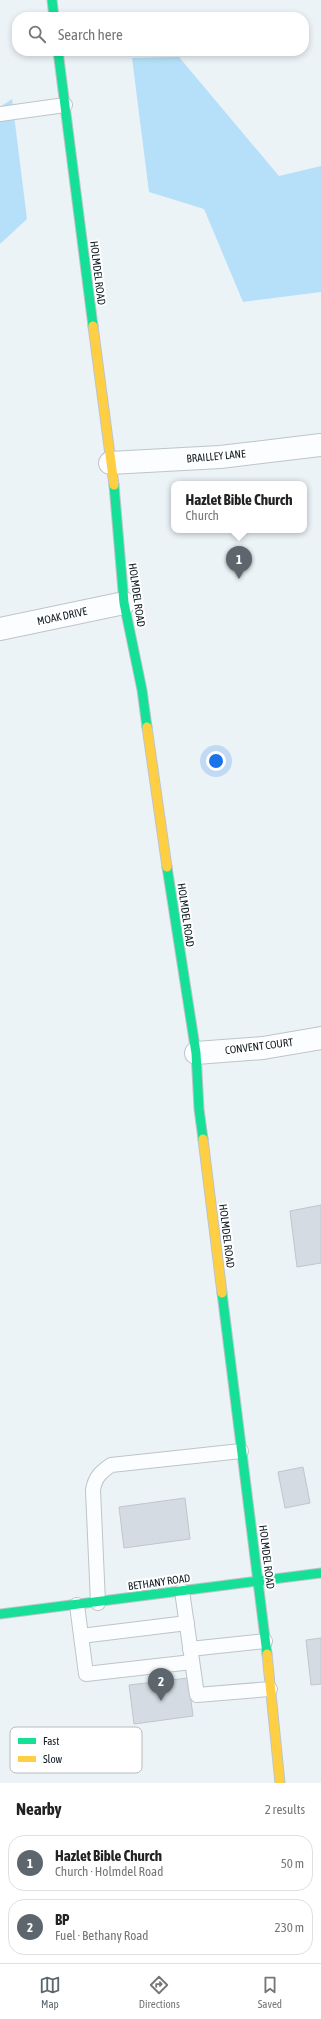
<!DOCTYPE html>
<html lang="en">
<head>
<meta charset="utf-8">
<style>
	:root { --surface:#fff; --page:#f2f2f2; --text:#222; --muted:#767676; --line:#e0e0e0; --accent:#5c666c }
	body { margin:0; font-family:"Asap Condensed",sans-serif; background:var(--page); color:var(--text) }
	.you { position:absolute; left:216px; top:761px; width:14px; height:14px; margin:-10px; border:3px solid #fff; border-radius:50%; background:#1a73e8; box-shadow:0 0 0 6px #1a73e833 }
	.badge { display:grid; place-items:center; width:26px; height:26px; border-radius:50%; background:var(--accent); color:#fff; font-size:13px; font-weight:700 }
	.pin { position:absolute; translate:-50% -33px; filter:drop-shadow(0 1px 2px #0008) }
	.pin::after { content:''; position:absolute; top:21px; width:14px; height:12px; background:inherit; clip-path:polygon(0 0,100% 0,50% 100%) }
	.popup { position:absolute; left:171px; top:481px; width:136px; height:52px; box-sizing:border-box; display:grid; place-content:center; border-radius:8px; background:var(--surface); filter:drop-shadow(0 1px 3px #0005); font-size:13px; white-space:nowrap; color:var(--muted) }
	.popup b { font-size:15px; color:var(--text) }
	.popup::after { content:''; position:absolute; left:50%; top:100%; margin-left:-8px; border:8px solid transparent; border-top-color:var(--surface) }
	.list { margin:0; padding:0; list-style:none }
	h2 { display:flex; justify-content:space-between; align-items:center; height:52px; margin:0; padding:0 16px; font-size:17px }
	h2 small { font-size:13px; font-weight:400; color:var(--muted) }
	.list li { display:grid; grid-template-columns:26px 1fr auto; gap:12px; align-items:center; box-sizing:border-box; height:56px; margin:0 8px 8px; padding:0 8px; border:1px solid var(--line); border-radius:16px }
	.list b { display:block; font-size:15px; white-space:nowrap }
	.list p { margin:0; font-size:13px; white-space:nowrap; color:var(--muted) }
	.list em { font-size:13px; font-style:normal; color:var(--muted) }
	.icon { flex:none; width:22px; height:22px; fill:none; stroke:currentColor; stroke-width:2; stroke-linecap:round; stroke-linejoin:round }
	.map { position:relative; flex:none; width:321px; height:1783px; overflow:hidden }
	.search { position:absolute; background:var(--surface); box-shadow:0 2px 6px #0003; left:12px; right:12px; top:12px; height:44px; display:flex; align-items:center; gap:10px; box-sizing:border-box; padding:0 14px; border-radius:16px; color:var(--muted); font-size:15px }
	.sheet { height:180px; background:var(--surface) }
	nav { display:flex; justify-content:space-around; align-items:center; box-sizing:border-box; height:56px; border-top:1px solid var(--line); background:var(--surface); font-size:11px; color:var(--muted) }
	nav a { display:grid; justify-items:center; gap:2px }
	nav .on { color:var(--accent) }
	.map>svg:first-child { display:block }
	.green { fill:#b6e0f9 }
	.building { fill:#d4dbe3; stroke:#c0c6cc }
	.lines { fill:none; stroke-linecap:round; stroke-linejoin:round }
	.lane-casing { stroke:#bdc5ca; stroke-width:16 }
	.street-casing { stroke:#bdc5ca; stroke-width:24 }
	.fast-casing { stroke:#bdc5ca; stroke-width:11 }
	.slow-casing { stroke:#bdc5ca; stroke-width:11 }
	.lane { stroke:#fcfdfe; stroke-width:14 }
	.street { stroke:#fcfdfe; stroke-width:22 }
	.fast { stroke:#16e098; stroke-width:9 }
	.slow { stroke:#ffcf43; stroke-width:9 }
	.labels { text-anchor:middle; stroke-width:4; stroke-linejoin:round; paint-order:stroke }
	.street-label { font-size:11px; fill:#0f1a21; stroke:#fff }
	.key { fill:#fff; stroke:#b7babc; stroke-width:1 }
	.key-label { font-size:11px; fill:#0f1a21 }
</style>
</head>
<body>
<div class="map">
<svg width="321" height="1783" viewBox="0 0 321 1783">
	<rect width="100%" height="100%" fill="#ecf3f7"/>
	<g class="green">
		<path d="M179,57L279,176L321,166V292L243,302L204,209L149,192L132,58Z"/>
		<path d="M12,99L27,219L0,244V107Z"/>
	</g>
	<g class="building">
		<path d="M321,1205V1263L297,1267L290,1211Z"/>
		<path d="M303,1467L310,1503L285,1508L278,1472Z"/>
		<path d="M185,1498L190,1539L124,1548L119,1507Z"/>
		<path d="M321,1638V1684L311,1685L306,1640Z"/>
		<path d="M188,1678L193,1716L134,1724L129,1685Z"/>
	</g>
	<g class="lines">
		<defs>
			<g id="lane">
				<path d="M0,114L65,105"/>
				<path d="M182,1591L197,1695L270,1689"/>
				<path d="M98,1603L93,1490C95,1477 101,1472 111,1465L241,1451"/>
				<path d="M77,1605L86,1674L192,1662"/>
				<path d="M81,1636L187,1623"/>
				<path d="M190,1649L265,1641"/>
			</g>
			<g id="street">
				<path d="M110,463L220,457L321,445"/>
				<path d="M0,629L124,603"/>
				<path d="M196,1053L263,1048L321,1038"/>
			</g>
			<g id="fast">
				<path d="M52,0L54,17"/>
				<path d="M58,51L93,326"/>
				<path d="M114,485L124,603L142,690L147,727"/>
				<path d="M167,867L196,1053L199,1109L203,1139"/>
				<path d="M222,1293L267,1654"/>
				<path d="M0,1614L321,1573"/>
			</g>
			<g id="slow">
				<path d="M93,326L114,485"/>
				<path d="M147,727L167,867"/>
				<path d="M203,1139L222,1293"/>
				<path d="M267,1654L280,1783"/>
			</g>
		</defs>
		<use href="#lane" class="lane-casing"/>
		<use href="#street" class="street-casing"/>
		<use href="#fast" class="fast-casing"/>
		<use href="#slow" class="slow-casing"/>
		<use href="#lane" class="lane"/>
		<use href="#street" class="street"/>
		<use href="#fast" class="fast"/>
		<use href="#slow" class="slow"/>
	</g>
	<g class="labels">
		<g class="street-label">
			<text transform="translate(98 273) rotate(83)" y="4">HOLMDEL ROAD</text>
			<text transform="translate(216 456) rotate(-5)" y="4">BRAILLEY LANE</text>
			<text transform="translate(137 595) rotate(82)" y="4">HOLMDEL ROAD</text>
			<text transform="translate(62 616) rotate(-12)" y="4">MOAK DRIVE</text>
			<text transform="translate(186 915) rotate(82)" y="4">HOLMDEL ROAD</text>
			<text transform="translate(259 1046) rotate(-7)" y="4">CONVENT COURT</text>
			<text transform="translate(227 1236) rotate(83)" y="4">HOLMDEL ROAD</text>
			<text transform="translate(267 1557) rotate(83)" y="4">HOLMDEL ROAD</text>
			<text transform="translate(159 1582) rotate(-8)" y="4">BETHANY ROAD</text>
		</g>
	</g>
	<rect x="10" y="1727" width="132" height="46" rx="6" class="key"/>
	<rect x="18" y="1738" width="18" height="6" fill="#16e098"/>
	<rect x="18" y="1756" width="18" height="6" fill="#ffcf43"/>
	<g class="key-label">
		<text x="43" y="1745">Fast</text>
		<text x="43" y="1763">Slow</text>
	</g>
</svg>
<div class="you"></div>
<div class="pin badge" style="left:239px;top:579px">1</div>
<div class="popup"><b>Hazlet Bible Church</b>Church</div>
<div class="pin badge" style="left:161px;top:1701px">2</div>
<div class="search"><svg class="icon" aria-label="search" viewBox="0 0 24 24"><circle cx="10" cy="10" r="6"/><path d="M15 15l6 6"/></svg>Search here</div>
</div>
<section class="sheet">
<h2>Nearby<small>2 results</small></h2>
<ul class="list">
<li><span class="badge">1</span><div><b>Hazlet Bible Church</b><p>Church · Holmdel Road</p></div><em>50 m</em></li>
<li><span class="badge">2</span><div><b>BP</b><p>Fuel · Bethany Road</p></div><em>230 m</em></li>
</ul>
</section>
<nav>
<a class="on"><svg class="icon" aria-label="map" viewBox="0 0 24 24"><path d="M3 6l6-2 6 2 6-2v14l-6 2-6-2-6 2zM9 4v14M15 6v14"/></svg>Map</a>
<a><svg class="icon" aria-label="directions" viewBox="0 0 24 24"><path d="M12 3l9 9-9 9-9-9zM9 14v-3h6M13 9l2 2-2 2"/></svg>Directions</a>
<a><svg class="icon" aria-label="saved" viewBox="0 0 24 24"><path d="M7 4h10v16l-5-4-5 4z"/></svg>Saved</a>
</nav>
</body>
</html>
